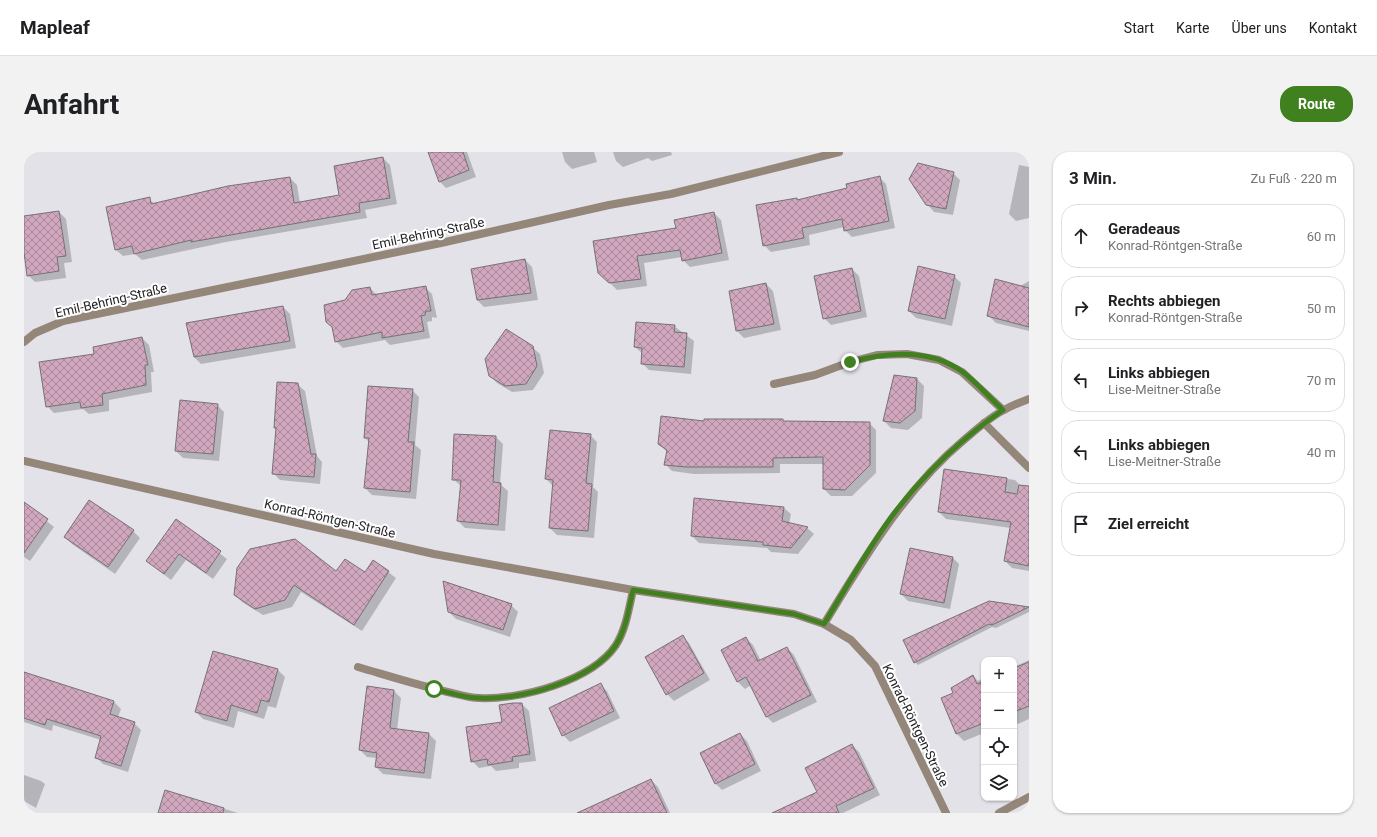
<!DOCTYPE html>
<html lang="de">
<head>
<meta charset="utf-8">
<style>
	:root { --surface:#fff; --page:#f2f2f2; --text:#202124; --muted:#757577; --line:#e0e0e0; --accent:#41801f }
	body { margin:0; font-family:Roboto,sans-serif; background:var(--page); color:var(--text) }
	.controls { position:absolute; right:12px; bottom:12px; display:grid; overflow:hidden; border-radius:8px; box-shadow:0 1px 3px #0004 }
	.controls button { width:36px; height:36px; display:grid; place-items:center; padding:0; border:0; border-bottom:1px solid var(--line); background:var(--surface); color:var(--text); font:20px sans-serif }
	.stop { position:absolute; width:12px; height:12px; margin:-9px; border:3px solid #41801f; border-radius:50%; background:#fff }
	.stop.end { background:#41801f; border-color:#fff; box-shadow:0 1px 4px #0008 }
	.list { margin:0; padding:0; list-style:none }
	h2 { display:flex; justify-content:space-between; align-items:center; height:52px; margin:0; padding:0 16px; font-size:17px }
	h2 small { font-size:13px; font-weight:400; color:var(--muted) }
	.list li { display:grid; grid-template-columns:26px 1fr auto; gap:12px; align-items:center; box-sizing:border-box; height:64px; margin:0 8px 8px; padding:0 8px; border:1px solid var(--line); border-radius:16px }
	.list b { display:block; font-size:15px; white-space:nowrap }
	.list p { margin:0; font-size:13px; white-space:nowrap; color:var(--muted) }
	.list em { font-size:13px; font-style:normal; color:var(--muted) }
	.icon { flex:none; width:22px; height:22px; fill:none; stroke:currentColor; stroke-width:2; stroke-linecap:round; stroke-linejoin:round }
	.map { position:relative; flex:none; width:1005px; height:661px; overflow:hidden; border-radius:16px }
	header { display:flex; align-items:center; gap:24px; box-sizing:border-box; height:56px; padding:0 20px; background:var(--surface); border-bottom:1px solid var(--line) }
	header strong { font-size:19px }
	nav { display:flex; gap:22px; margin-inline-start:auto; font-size:14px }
	.intro { display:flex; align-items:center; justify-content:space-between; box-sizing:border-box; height:96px; padding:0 24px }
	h1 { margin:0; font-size:28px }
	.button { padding:10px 18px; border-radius:16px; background:var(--accent); color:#fff; font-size:14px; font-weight:700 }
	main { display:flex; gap:24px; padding:0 24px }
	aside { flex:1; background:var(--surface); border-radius:16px; box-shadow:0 1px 3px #0004 }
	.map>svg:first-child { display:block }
	.shadow { fill:#0003 }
	.building { fill:url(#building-cross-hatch); stroke:#777174 }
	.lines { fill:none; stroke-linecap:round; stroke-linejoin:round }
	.minor { stroke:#95867a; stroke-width:8 }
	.route { stroke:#41801f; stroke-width:5 }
	.labels { text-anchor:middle; stroke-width:4; stroke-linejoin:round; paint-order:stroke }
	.street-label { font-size:13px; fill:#252527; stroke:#fff }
</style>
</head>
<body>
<header>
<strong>Mapleaf</strong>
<nav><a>Start</a><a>Karte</a><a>Über uns</a><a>Kontakt</a></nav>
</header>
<div class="intro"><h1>Anfahrt</h1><a class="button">Route</a></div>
<main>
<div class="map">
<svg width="1005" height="661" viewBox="0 0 1005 661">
	<defs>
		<pattern id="building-cross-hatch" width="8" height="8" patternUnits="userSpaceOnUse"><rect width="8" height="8" fill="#d0a7be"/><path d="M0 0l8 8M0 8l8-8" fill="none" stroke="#a9889a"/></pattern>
	</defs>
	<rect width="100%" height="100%" fill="#e3e2e9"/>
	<g class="shadow">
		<path d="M405,0H443L452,25L422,36L415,29Z"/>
		<path d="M538,0H570L573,10L548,17L541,10Z"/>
		<path d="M589,0H647L648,3L628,9L624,6L599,15L592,9Z"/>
		<path d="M359,6L366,13L373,52L341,58L343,66L202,90L118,108L111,102L99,104L92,98L125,47L131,52L266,26L273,33L276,51L316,43Z"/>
		<path d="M995,13L1005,15V66L992,69L985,62Z"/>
		<path d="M929,21L936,28L929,63L910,60L903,52Z"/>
		<path d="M855,25L862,32L871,76L828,85L821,78L820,75L785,83L786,93L747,100L740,93L773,47L774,48L824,37Z"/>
		<path d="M35,60L42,67L48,110L40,111L42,126L11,130L4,123L2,106L0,107V65Z"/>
		<path d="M690,61L697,68L705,108L666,115L659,108L658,105L620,111L623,134L593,138L575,120L653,76Z"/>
		<path d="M501,108L508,115L514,148L460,155L453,148Z"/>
		<path d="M828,117L835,124L843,165L807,173L800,166Z"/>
		<path d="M930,124L937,131L928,174L892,166L885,159Z"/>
		<path d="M1005,129V179L972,171L965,164L996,134Z"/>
		<path d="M742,132L749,139L757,178L720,186L713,179L706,139Z"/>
		<path d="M401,135L408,142L413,166L408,165V169L403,170L406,186L366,193L361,188L319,196L312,189L322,149L346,136L353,143Z"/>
		<path d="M259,155L266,162L272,196L177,212L170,205Z"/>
		<path d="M650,174L670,189L667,222L625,218L618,211L619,202L611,195Z"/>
		<path d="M118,186L125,193L130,220H127L128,240L85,248V259L65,262L59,257L30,261L23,254L72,203Z"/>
		<path d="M508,195L516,202L520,221L509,238L488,240L473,231L466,224Z"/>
		<path d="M893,227L900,234L898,266L884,278L867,276L860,269Z"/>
		<path d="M273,232L281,239L293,304L298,310L296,332L256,328L249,321L253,278L251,275Z"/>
		<path d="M388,238L395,245L391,293L397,298L392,347L348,343L341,336L345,290L341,286Z"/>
		<path d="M193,253L200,260L195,309L159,306L152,299Z"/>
		<path d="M759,268L760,270L845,271L852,278V321L828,344H807L800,337V312H756V321L670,322L648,319L641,312L643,300L635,292L681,270Z"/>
		<path d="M566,283L573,290L569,335L574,340L570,386L533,383L526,376L529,334L522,327Z"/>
		<path d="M472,285L479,292L476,332L484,339L481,379L441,376L434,369L437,334L429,327Z"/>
		<path d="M921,318L991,328L998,335L991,342L1005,345V419L988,416L981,409L987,376L922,367L915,360Z"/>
		<path d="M0,351L30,375L6,409L0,405Z"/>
		<path d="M760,356L767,362L765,372L783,376L790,382L774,402L747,400L743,396L675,391L668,384Z"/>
		<path d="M152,368L203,407L189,427L162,408L147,428L123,409Z"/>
		<path d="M109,379L116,386L91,422L48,392L41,385Z"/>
		<path d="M928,405L935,412L926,457L884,449L877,442Z"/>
		<path d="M349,409L372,426L338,479L277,440L268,455L239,463L218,450L211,442L313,420L341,421Z"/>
		<path d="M965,450L1005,456V460L972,476L968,475L894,513L891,510Z"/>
		<path d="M487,453L494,460L486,485L432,467L425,460Z"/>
		<path d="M658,484L665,491L686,528L650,549L643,542Z"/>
		<path d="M722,486L729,493L737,509L763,496L770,503L793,550L749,571L742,564L727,533L721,537L714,530L698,498Z"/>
		<path d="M190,500L254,518L261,525L252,556L244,554L240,567L214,559L210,576L179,567L172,560Z"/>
		<path d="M1005,508V567L994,572L990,569V515Z"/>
		<path d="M0,521L90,550L97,557L94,565L110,571L117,578L104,620L79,612L72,605L77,588L29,573L28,579L0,570Z"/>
		<path d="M949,524L954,529L960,525V581L940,589L933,582L919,547L931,541Z"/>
		<path d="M576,532L583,539L596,566L546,590L539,583Z"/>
		<path d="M344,535L370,539L377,546L373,578L405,582L412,589L407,627L359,622L352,615L353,606L343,605L336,598Z"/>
		<path d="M498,552L505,559L512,609L495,611V616L472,619L467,614L455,616L448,609L479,571Z"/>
		<path d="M716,582L723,589L737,619L698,638L691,631Z"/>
		<path d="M828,593L835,600L856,643L819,661H751L794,640Z"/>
		<path d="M0,623L17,629L21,632L12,656L0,649Z"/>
		<path d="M627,628L634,635L646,661H588Z"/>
		<path d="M142,639L214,661H135Z"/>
	</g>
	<g class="building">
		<path d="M404,0H439L445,18L415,30Z"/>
		<path d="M359,5L366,46L335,51L336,60L167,90V88L110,102L108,94L91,98L82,55L126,45L127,52L204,34L266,25L270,51L315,43L310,14Z"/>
		<path d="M894,11L930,20L922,57L902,53L885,27Z"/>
		<path d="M856,24L865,69L820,79L818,67L778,76L780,86L739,94L732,53L773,46V48L823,36L822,32Z"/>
		<path d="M35,59L42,104L33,105L35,119L3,124L0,100V64Z"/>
		<path d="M690,60L698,101L658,109L656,98L613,104L617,127L585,131L574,121L569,89L652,76L650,68Z"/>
		<path d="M501,107L507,141L453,148L447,117Z"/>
		<path d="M894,114L931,123L921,167L884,159Z"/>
		<path d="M828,116L837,159L799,167L790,124Z"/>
		<path d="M971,127L1005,136V175L963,164Z"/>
		<path d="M742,131L750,172L712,179L705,139Z"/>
		<path d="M402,134L407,159H402L401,163L397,164L400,179L358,186V180L311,190L308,175L302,170L300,153L321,148L328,138L346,135L348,143Z"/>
		<path d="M259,154L266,189L170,205L162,171Z"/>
		<path d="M612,170L651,173L650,180L663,181L660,215L617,212L618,196L610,195Z"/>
		<path d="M482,177L509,194L513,214L502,232L481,234L465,224L461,207Z"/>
		<path d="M118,185L124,213H121L122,233L78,242L79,253L57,256L56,250L22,255L15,210L70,202L69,195Z"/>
		<path d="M870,223L893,226L891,259L876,271L859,269Z"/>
		<path d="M253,230L274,231L287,302H292L290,325L248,322L252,276H250Z"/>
		<path d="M344,234L389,237L384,290H390L386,340L340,336L345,286H340Z"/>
		<path d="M156,248L194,252L189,302L151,299Z"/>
		<path d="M637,264L680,269V267H759V269L846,270V313L821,338L799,337V305L749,306V315H662L640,313L643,298L634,292Z"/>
		<path d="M526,278L567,282L562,331L568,332L564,379L525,376L529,328L521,327Z"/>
		<path d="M430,282L472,284L469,330L477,331L474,373L433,369L437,328H428Z"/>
		<path d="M920,317L983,326L981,340L993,342L995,333L1005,334V414L980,409L987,370L914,360Z"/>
		<path d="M670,346L760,355L758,369L784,375L767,396L739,393V390L667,384Z"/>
		<path d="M65,348L110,378L84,415L40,385Z"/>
		<path d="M0,350L24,367L0,401Z"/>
		<path d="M152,367L197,399L182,421L155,402L140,422L122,409Z"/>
		<path d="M271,387L312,419L321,407L341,420L349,408L365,419L330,473L270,433L261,448L231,457L210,443L213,416L226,397Z"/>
		<path d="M886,396L929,405L920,451L876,442Z"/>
		<path d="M419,429L488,452L479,478L424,460Z"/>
		<path d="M965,449L1005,455L968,473L965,472L890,511L879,488Z"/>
		<path d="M659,483L680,521L642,543L621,505Z"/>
		<path d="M722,485L734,509L763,495L787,543L742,565L722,525L713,530L697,498Z"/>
		<path d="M189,499L254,517L245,550L237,548L233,561L207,553L203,569L171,560Z"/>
		<path d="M1005,510V554L990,560V516Z"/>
		<path d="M0,520L90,549L86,562L111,570L97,614L71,606L77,584L23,567L21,573L0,566Z"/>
		<path d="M949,523L953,532L960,529V571L932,582L917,546L929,541L927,536Z"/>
		<path d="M577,531L590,559L538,584L525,556Z"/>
		<path d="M343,534L370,538L366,576L405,581L400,621L351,615L353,601L335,598Z"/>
		<path d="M489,551H498L506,602L488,605L489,609L464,613L463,607L447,610L442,575L478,570L475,553Z"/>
		<path d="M716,581L731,612L691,632L676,601Z"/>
		<path d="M828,592L850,636L812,654L815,661H748L793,640L781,616Z"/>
		<path d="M627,627L643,661H553Z"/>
		<path d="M141,638L200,656L199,661H134Z"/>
	</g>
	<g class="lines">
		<g class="minor">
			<path d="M0,190L11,181L39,169L417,91L585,53L647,42L815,0"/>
			<path d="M750,232L791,223L826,210L853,203L883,202L915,208L938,220L979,258"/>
			<path d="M960,271L1005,316"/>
			<path d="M0,309L410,402L609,438L770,462L800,472L827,488L851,514L922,661"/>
			<path d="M800,472C841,405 880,338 941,287C953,277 966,265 980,258C988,253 997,250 1005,247"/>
			<path d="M334,515C365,524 396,534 428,541C436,543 446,546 455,546C496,548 568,529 592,493C602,477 605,456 609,438"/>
			<path d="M975,661L1005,645"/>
		</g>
	</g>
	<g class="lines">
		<path class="route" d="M410,537C424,540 440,546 454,546C495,549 568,529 592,493C602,477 605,456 609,438L770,462L800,472C822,436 843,398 868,364C899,323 937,287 979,258C966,246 953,231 939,220C906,196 863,200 826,210"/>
	</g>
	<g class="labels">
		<g class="street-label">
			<text transform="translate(404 81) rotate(-12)" y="5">Emil-Behring-Straße</text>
			<text transform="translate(87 148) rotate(-13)" y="5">Emil-Behring-Straße</text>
			<text transform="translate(306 366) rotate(13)" y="5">Konrad-Röntgen-Straße</text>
			<text transform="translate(892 573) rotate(64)" y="5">Konrad-Röntgen-Straße</text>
		</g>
	</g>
</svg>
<div class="controls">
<button>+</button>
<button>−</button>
<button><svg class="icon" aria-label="locate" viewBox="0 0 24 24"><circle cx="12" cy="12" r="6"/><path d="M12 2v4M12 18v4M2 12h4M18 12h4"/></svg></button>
<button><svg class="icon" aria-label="layers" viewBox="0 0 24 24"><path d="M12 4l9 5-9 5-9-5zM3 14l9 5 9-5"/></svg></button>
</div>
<div class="stop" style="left:410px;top:537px"></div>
<div class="stop end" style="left:826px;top:210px"></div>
</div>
<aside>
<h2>3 Min.<small>Zu Fuß · 220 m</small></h2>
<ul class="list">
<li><svg class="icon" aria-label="ahead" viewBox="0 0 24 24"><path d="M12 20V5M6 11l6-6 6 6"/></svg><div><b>Geradeaus</b><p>Konrad-Röntgen-Straße</p></div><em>60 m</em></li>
<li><svg class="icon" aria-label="right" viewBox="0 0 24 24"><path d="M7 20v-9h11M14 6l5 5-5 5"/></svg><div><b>Rechts abbiegen</b><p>Konrad-Röntgen-Straße</p></div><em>50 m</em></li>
<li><svg class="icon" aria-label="left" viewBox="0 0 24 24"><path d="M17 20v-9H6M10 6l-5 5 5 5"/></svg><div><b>Links abbiegen</b><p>Lise-Meitner-Straße</p></div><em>70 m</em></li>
<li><svg class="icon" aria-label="left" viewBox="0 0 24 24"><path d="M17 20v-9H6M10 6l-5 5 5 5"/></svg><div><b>Links abbiegen</b><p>Lise-Meitner-Straße</p></div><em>40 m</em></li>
<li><svg class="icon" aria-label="arrive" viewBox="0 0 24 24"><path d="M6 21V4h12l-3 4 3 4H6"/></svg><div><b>Ziel erreicht</b></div></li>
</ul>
</aside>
</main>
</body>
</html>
